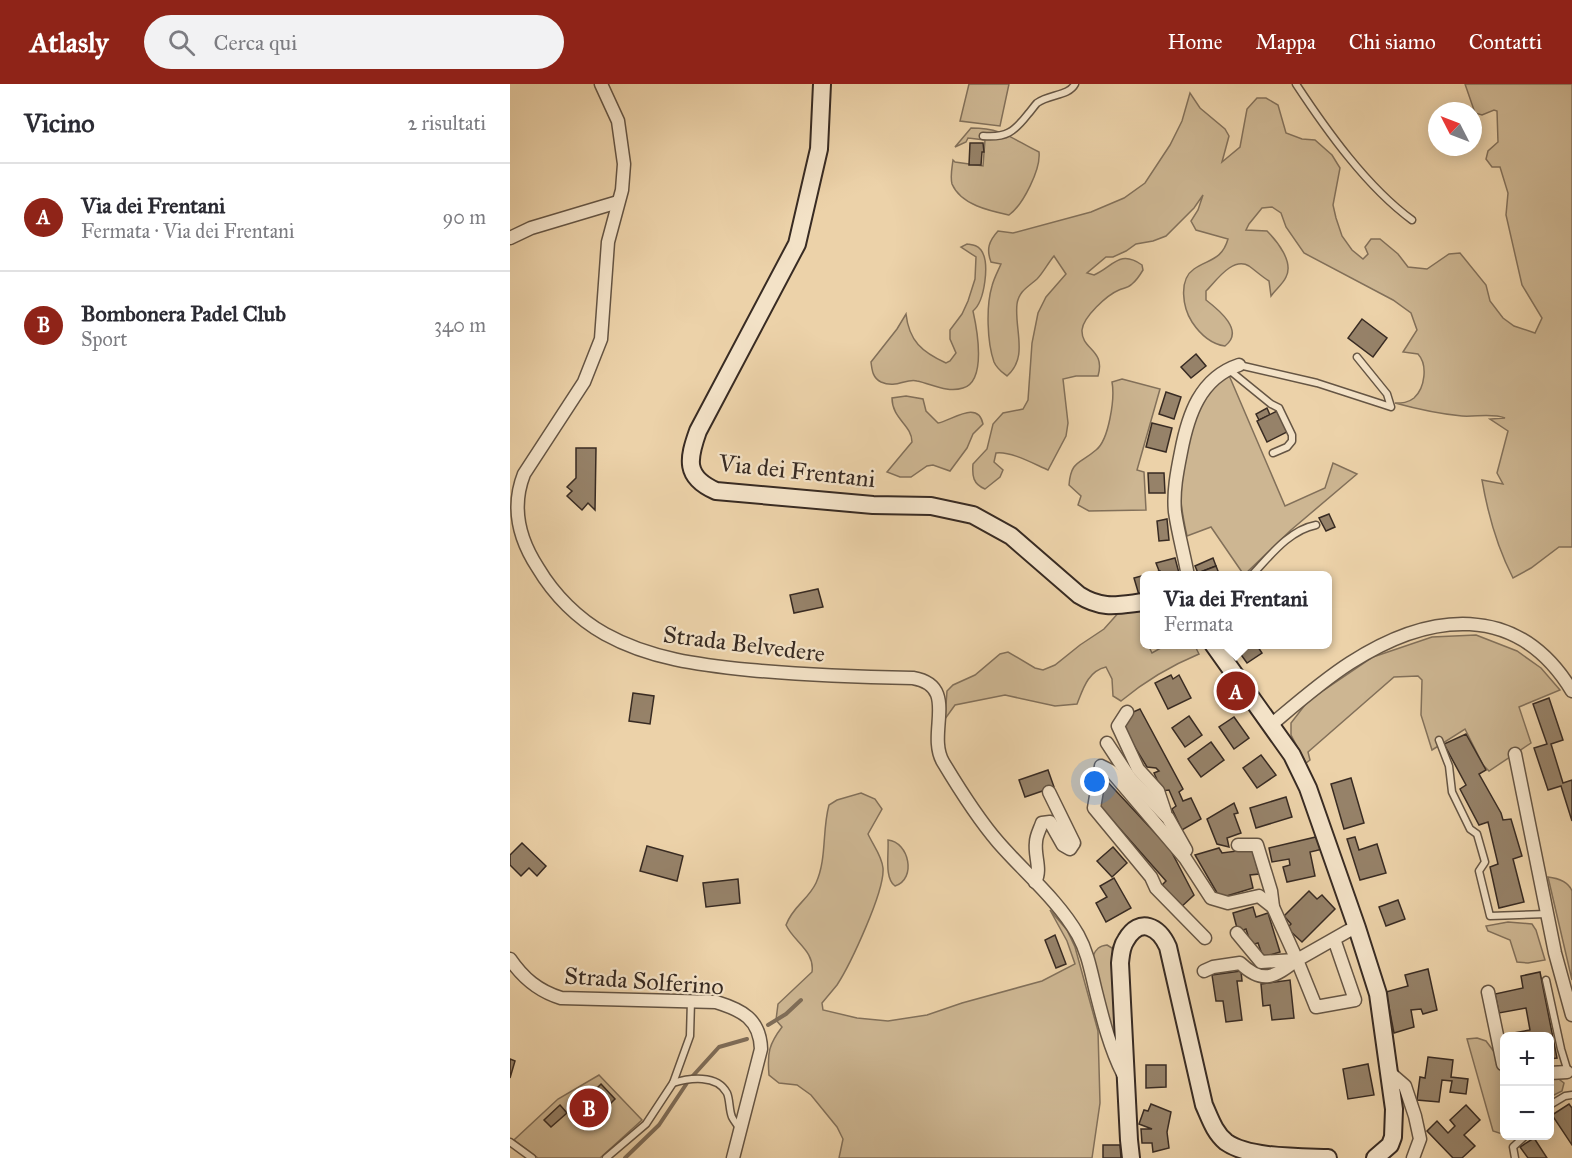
<!DOCTYPE html>
<html lang="it">
<head>
<meta charset="utf-8">
<style>
	:root { --surface:#fff; --page:#f2f2f3; --text:#2b2b33; --muted:#7c7c81; --line:#e1e1e2; --accent:#8f2418 }
	body { margin:0; font-family:"IM FELL Great Primer",serif; background:var(--page); color:var(--text) }
	.controls { position:absolute; right:18px; bottom:18px; display:grid; overflow:hidden; border-radius:9px; box-shadow:0 3px 15px #0003 }
	.controls button { width:54px; height:54px; display:grid; place-items:center; padding:0; border:0; border-bottom:2px solid var(--line); background:var(--surface); color:var(--text); font:30px sans-serif }
	.compass { position:absolute; left:918px; top:18px; width:54px; height:54px; border-radius:50%; background:var(--surface); box-shadow:0 3px 15px #0003; rotate:312deg }
	.you { position:absolute; left:585px; top:698px; width:21px; height:21px; margin:-15px; border:4px solid #fff; border-radius:50%; background:#1a73e8; box-shadow:0 0 0 9px #1a73e833 }
	.badge { display:grid; place-items:center; width:39px; height:39px; border-radius:50%; background:var(--accent); color:#fff; font-size:20px; font-weight:700 }
	.pin { position:absolute; translate:-50% -50%; border:3px solid #fff; box-shadow:0 2px 6px #0006 }
	.popup { position:absolute; left:630px; top:487px; width:192px; height:78px; box-sizing:border-box; display:grid; place-content:center; border-radius:9px; background:var(--surface); filter:drop-shadow(0 2px 4px #0005); font-size:20px; white-space:nowrap; color:var(--muted) }
	.popup b { font-size:22px; color:var(--text) }
	.popup::after { content:''; position:absolute; left:50%; top:100%; margin-left:-12px; border:12px solid transparent; border-top-color:var(--surface) }
	.list { margin:0; padding:0; list-style:none }
	h2 { display:flex; justify-content:space-between; align-items:center; height:78px; margin:0; padding:0 24px; font-size:26px }
	h2 small { font-size:20px; font-weight:400; color:var(--muted) }
	.list li { display:grid; grid-template-columns:39px 1fr auto; gap:18px; align-items:center; box-sizing:border-box; height:108px; padding:0 24px; border-top:2px solid var(--line) }
	.list b { display:block; font-size:22px; white-space:nowrap }
	.list p { margin:0; font-size:20px; white-space:nowrap; color:var(--muted) }
	.list em { font-size:20px; font-style:normal; color:var(--muted) }
	.icon { flex:none; width:33px; height:33px; fill:none; stroke:currentColor; stroke-width:2; stroke-linecap:round; stroke-linejoin:round }
	.map { position:relative; flex:none; width:1062px; height:1074px; overflow:hidden }
	header { display:flex; align-items:center; gap:36px; box-sizing:border-box; height:84px; padding:0 30px; background:var(--accent); color:#fff }
	header strong { font-size:28px }
	nav { display:flex; gap:33px; margin-inline-start:auto; font-size:21px }
	.search { width:420px; height:54px; background:var(--page); display:flex; align-items:center; gap:15px; box-sizing:border-box; padding:0 21px; border-radius:33px; color:var(--muted); font-size:22px }
	main { display:flex }
	aside { flex:1; background:var(--surface) }
	.map>svg:first-child { display:block }
	.green { fill:#cdb692; stroke:#82705a; stroke-width:1.5 }
	.lines { fill:none; stroke-linecap:round; stroke-linejoin:round }
	.stream { stroke:#7f6d58; stroke-width:4 }
	.building { fill:#968269; stroke:#382b23; stroke-width:1.5 }
	.service-casing { stroke:#655544; stroke-width:9 }
	.minor-casing { stroke:#655544; stroke-width:15 }
	.secondary-casing { stroke:#382b23; stroke-width:20 }
	.service { stroke:#f3e2c7; stroke-width:6 }
	.minor { stroke:#f3e2c7; stroke-width:12 }
	.secondary { stroke:#f3e2c7; stroke-width:16 }
	.labels { text-anchor:middle; stroke-width:4.5; stroke-linejoin:round; paint-order:stroke }
	.street-label { font-size:24px; fill:#382b23; stroke:#f3e2c7 }
</style>
</head>
<body>
<header>
<strong>Atlasly</strong>
<div class="search"><svg class="icon" aria-label="search" viewBox="0 0 24 24"><circle cx="10" cy="10" r="6"/><path d="M15 15l6 6"/></svg>Cerca qui</div>
<nav><a>Home</a><a>Mappa</a><a>Chi siamo</a><a>Contatti</a></nav>
</header>
<main>
<aside>
<h2>Vicino<small>2 risultati</small></h2>
<ul class="list">
<li><span class="badge">A</span><div><b>Via dei Frentani</b><p>Fermata · Via dei Frentani</p></div><em>90 m</em></li>
<li><span class="badge">B</span><div><b>Bombonera Padel Club</b><p>Sport</p></div><em>340 m</em></li>
</ul>
</aside>
<div class="map">
<svg width="1062" height="1074" viewBox="0 0 1062 1074">
	<rect width="100%" height="100%" fill="#ecd2a9"/>
	<filter id="stains"><feTurbulence type="fractalNoise" baseFrequency=".00333" numOctaves="4"/><feColorMatrix values="0 0 0 0 .2 0 0 0 0 .09 0 0 0 0 .02 0 0 0 .5 -.17"/></filter>
	<radialGradient id="worn" r=".72"><stop offset=".6" stop-color="#630" stop-opacity="0"/><stop offset="1" stop-color="#630" stop-opacity=".3"/></radialGradient>
	<g class="green">
		<path d="M459,0H499L490,42L450,37Z"/>
		<path d="M955,0H1062V463H1049L1021,484L1003,494C987,463 978,431 972,396L993,400L987,389L998,347L980,335L995,334C982,329 966,333 952,332C930,330 907,325 885,319C892,319 898,319 904,314C915,304 918,281 908,270L893,268L907,246L901,229L883,216L794,169L776,143L771,129L762,123L752,124L739,140L736,146L757,147C767,157 784,178 776,193C773,200 765,206 761,212L759,197C751,192 746,187 739,182C723,172 706,197 696,207V216C709,226 735,247 715,262C700,260 690,250 682,238C673,224 668,196 684,185C699,175 712,176 718,155L686,146L681,137L688,126L693,111L684,124L656,152L643,157L626,160L616,167L603,173H596L577,189L584,191C603,183 609,165 632,181L633,186C630,191 627,196 622,200C618,204 614,204 609,206C597,211 573,233 572,246C571,266 596,265 588,292H566L553,295L558,339L556,352L538,386C524,380 501,367 486,369L484,378L493,386L490,393L475,405C463,400 462,392 463,380L477,365L483,340L493,329L513,325L518,316L522,259L528,229L536,213L556,190L544,172C538,179 533,189 527,195C518,203 509,207 507,220C504,245 519,273 497,292C492,288 487,285 484,278C477,258 476,222 482,202C484,194 488,187 491,180L481,178C476,165 479,157 488,147L503,149L581,128L614,114L635,99L660,61L672,37L680,9L690,24L715,45L719,52L712,78L730,63L737,25L747,14H756L768,21L776,49L792,55L805,56L822,71L830,84L823,121L826,134L832,152L842,166L853,175L858,170L855,163L861,155H870L888,170L898,183L917,185L939,170L950,169L976,201L980,217L993,234L1004,242L1025,249L1032,234L1012,201L996,131L998,109L990,83H982L976,75L978,67L988,58L987,27L984,26L972,31L965,29Z"/>
		<path d="M461,44C493,44 502,55 529,68C531,85 513,121 499,131C480,127 451,121 442,100C440,92 442,84 443,76L445,78L473,82L475,56L458,54L456,58L445,63Z"/>
		<path d="M457,160C463,161 467,161 471,166C480,178 475,217 463,227C467,245 477,297 453,304C437,309 422,300 407,297C396,294 386,305 371,298C363,294 362,287 361,278L387,245L396,230C399,257 412,268 436,279L440,277L446,269L440,255V246L452,230L458,217L465,195L466,173L451,163Z"/>
		<path d="M718,289L775,422L815,404L823,379L847,390L781,446L734,491L701,443L677,452C673,434 669,415 670,396C673,359 687,312 718,289Z"/>
		<path d="M612,295L650,305L627,386L634,388L636,426L579,427L568,421L571,412L559,401C561,376 570,380 586,366C599,356 605,314 602,298Z"/>
		<path d="M396,312L413,315L416,327L428,339C441,337 468,315 473,340L463,350L457,364L440,387L423,381L417,382L401,393H390L377,388L402,358C402,341 382,335 382,314Z"/>
		<path d="M634,523V560L638,561L642,569L656,561L684,560L689,570C660,582 635,597 611,617L603,612L602,595L596,583C578,587 573,605 567,620L545,622L495,611L445,621L435,635L437,607L443,601L465,591L490,570L498,568L525,584L533,586L545,581L570,561L594,545L611,526Z"/>
		<path d="M966,551L1007,567L1031,584L1050,606L1009,623L1021,659L979,687L973,681L955,645L922,666L911,631L912,596L908,592L884,593L798,668L800,676L796,679L781,651V639L798,617L863,573L922,553Z"/>
		<path d="M351,709L365,715L372,725L358,750C363,761 372,772 373,784C375,807 340,881 327,901C322,907 317,913 312,919L313,926L347,934L378,937L417,931L452,919L532,897L565,880L557,857L540,826L557,846L565,863L588,947L590,1019L582,1074H329L333,1055L327,1043L301,1011L287,1001L269,999L259,991C257,969 259,960 272,943L266,936L268,920L302,888C305,867 284,858 276,841C283,822 298,816 306,799C317,775 312,746 319,721L327,716Z"/>
		<path d="M378,756C399,758 407,795 385,802C374,794 379,770 378,756Z"/>
		<path d="M1038,793C1047,794 1058,797 1062,807V896Z"/>
		<path d="M998,838L1022,840L1026,846L1035,876L1018,879L1007,878L1000,856L978,847L976,842Z"/>
		<path d="M597,861L602,864L604,871L610,963L604,964L583,872C586,865 589,862 597,861Z"/>
		<path d="M967,954L976,957L994,981V1048L992,1050L983,1047L957,955Z"/>
		<path d="M89,991L132,1036L90,1074H28L4,1056L48,1015Z"/>
		<path d="M1040,993H1046L1054,999L1052,1007L1040,1013Z"/>
	</g>
	<g class="lines">
		<g class="stream">
			<path d="M258,941L276,930L291,916"/>
			<path d="M180,995L209,963L237,955"/>
			<path d="M115,1074L149,1041L177,999"/>
		</g>
	</g>
	<g class="building">
		<path d="M460,59H473L474,68H472L471,81H459Z"/>
		<path d="M852,235L877,254L863,273L838,254Z"/>
		<path d="M686,270L696,282L681,294L671,283Z"/>
		<path d="M656,308L671,313L664,335L649,330Z"/>
		<path d="M757,324L760,331L749,336L746,330Z"/>
		<path d="M767,327L777,348L757,358L747,337Z"/>
		<path d="M642,339L662,344L656,368L636,363Z"/>
		<path d="M66,364H86L85,426L78,419L72,426L57,412L62,407L57,403L66,394Z"/>
		<path d="M638,389H654L655,409H639Z"/>
		<path d="M819,430L825,443L816,447L809,434Z"/>
		<path d="M657,435L659,456L649,457L647,437Z"/>
		<path d="M665,474L669,489L651,492L646,479Z"/>
		<path d="M703,474L706,482L688,489L685,482Z"/>
		<path d="M706,482L710,492H689L688,489Z"/>
		<path d="M650,487L651,492H634V510L629,511L624,494Z"/>
		<path d="M308,505L313,523L284,529L280,511Z"/>
		<path d="M746,560L752,569L737,579L724,561Z"/>
		<path d="M661,591L663,595L669,591L681,614L658,625L645,599Z"/>
		<path d="M123,609L144,612L140,640L119,637Z"/>
		<path d="M1039,614L1053,656L1041,660L1053,699L1062,696V737L1051,702L1038,706L1024,664L1037,660L1023,620Z"/>
		<path d="M630,625L673,705L669,708L673,717L681,714L691,735L672,746L662,725L666,722L659,706L652,707L644,689L649,687L646,684L637,683L612,642L623,628Z"/>
		<path d="M679,632L692,651L675,663L662,644Z"/>
		<path d="M724,633L739,654L724,665L709,643Z"/>
		<path d="M956,650L976,686L969,690L991,729L993,736L1001,735L1012,772L1003,775L1014,818L989,824L980,783L988,780L978,738L969,741L950,705L956,701L934,660Z"/>
		<path d="M701,658L714,676L691,693L678,675Z"/>
		<path d="M751,671L766,691L747,704L733,684Z"/>
		<path d="M538,686L544,703L515,713L509,696Z"/>
		<path d="M593,693L660,765L684,811L669,825L651,802L656,797L588,720Z"/>
		<path d="M841,694L854,739L834,745L821,700Z"/>
		<path d="M776,713L782,733L746,744L740,724Z"/>
		<path d="M724,719L728,729L724,730L731,749L717,754L719,763L707,760L697,735Z"/>
		<path d="M810,752L813,765L800,768L805,792L777,798L773,783L780,781L779,775L762,778L759,764Z"/>
		<path d="M845,753L849,766L867,760L876,789L850,796L837,755Z"/>
		<path d="M12,759L36,782L27,792L19,784L11,792L0,781V771Z"/>
		<path d="M137,762L173,772L167,797L130,787Z"/>
		<path d="M603,763L617,779L602,793L587,777Z"/>
		<path d="M709,764L712,769L742,765L749,790L740,791L743,804L710,814L685,771Z"/>
		<path d="M604,794L621,824L596,838L586,819L597,813L590,802Z"/>
		<path d="M228,795L230,819L196,823L193,799Z"/>
		<path d="M799,807L807,815L812,811L825,825L792,858L777,844L781,840L774,832Z"/>
		<path d="M888,816L895,835L876,842L869,823Z"/>
		<path d="M743,823L746,833L758,829L770,868L753,873L748,859L741,861L736,845L728,848L723,829Z"/>
		<path d="M545,851L556,880L546,884L535,856Z"/>
		<path d="M918,885L927,926L913,930L911,925L901,926L904,943L884,949L876,908L898,902L895,891Z"/>
		<path d="M731,887L732,897H727L732,936L716,938L713,917H706L702,891Z"/>
		<path d="M1030,888L1047,974L1040,975V952H994V965L992,951L1020,946L1016,924L989,929L985,910L1013,904L1011,892Z"/>
		<path d="M780,896L784,934L762,936L760,921L753,922L751,900Z"/>
		<path d="M918,973L943,976L941,993L958,995L956,1010L940,1008L942,997L932,996L929,1018L907,1016L910,993L915,994Z"/>
		<path d="M0,975L5,977L0,994Z"/>
		<path d="M858,980L864,1011L838,1015L833,985Z"/>
		<path d="M636,981H656V1003L636,1004Z"/>
		<path d="M91,1000L105,1015L96,1024L82,1009Z"/>
		<path d="M641,1020L661,1028L657,1048L659,1064L643,1068L642,1059H632L631,1045H642L629,1040L634,1026L638,1027Z"/>
		<path d="M1059,1020L1062,1024V1061L1042,1031Z"/>
		<path d="M50,1021L57,1029L41,1043L34,1036Z"/>
		<path d="M956,1021L970,1036L954,1051L965,1062L952,1074H943L917,1047L927,1037L938,1049L945,1042L940,1036Z"/>
		<path d="M1024,1054L1037,1074H1018L1010,1063Z"/>
		<path d="M593,1061H610L611,1074H593Z"/>
	</g>
	<g class="lines">
		<defs>
			<g id="service">
				<path d="M786,0C817,47 857,103 902,136"/>
				<path d="M473,52C496,54 504,48 518,30C521,27 524,22 527,19C539,10 559,12 565,0"/>
				<path d="M729,281L807,299L881,323L877,310L847,273"/>
				<path d="M718,285L761,320L769,324L782,351V357L777,363L763,369"/>
				<path d="M741,492C759,473 779,446 806,441"/>
				<path d="M929,656L939,682L942,708L960,745L967,750L975,778L969,787L980,832L1037,830"/>
				<path d="M1036,896L1051,965L1058,988"/>
				<path d="M163,999C179,994 207,990 217,1009C220,1016 219,1026 222,1033C224,1037 228,1042 230,1045"/>
				<path d="M1040,1021L1055,1012L1062,1011"/>
				<path d="M0,1058L22,1074"/>
				<path d="M96,1074L136,1040L163,999L180,952L181,917"/>
				<path d="M1005,1074L1003,1063L1015,1052"/>
			</g>
			<g id="minor">
				<path d="M91,0L108,37L114,80L112,106L98,158L91,255L74,298L14,390C1,423 9,455 28,484C44,511 68,535 95,550C140,575 190,581 240,586C294,591 348,593 403,594C450,602 416,649 433,678C448,703 469,736 488,758C514,788 548,816 568,851C578,869 581,888 586,908C593,936 600,964 613,990"/>
				<path d="M0,154L21,144L108,118"/>
				<path d="M678,492C674,470 668,449 665,428C663,408 667,388 671,368C678,331 690,294 729,281"/>
				<path d="M617,628L608,642L628,685L648,707L655,728"/>
				<path d="M761,641C787,619 812,597 840,579C919,528 1007,517 1062,607"/>
				<path d="M597,659L620,694L658,734L676,766"/>
				<path d="M1005,670L1045,869L1062,931"/>
				<path d="M728,761H747L761,807L763,823L787,876"/>
				<path d="M525,798C532,785 524,772 526,758C526,752 530,745 532,739L540,738L553,761L560,765L564,759L539,708"/>
				<path d="M727,849L751,878L785,876"/>
				<path d="M695,854L646,804L641,793L584,724L591,682L601,687L675,774L701,814L718,819L749,812L763,823"/>
				<path d="M824,855L845,916L806,923L787,876L838,847L847,844"/>
				<path d="M0,875C13,894 28,907 51,914L206,918C232,926 250,935 251,965L223,1074"/>
				<path d="M694,887L703,883L730,879C753,901 764,893 787,876"/>
				<path d="M978,908L993,980H994"/>
				<path d="M880,989L895,1002L905,1032L910,1055L903,1074"/>
				<path d="M1040,989L1057,988"/>
			</g>
			<g id="secondary">
				<path d="M312,0L309,65L287,160L188,347C178,375 174,393 206,407L363,421L421,422L463,431L501,452L569,511C593,526 608,521 634,518"/>
				<path d="M703,560L782,671L798,704L847,844L868,910L884,1025L883,1053L880,1061L865,1074"/>
				<path d="M621,1074L619,1056L610,879C611,871 611,863 616,856C630,832 649,843 658,863L694,1021C700,1034 704,1048 716,1058C738,1074 790,1073 818,1074"/>
			</g>
		</defs>
		<use href="#service" class="service-casing"/>
		<use href="#minor" class="minor-casing"/>
		<use href="#secondary" class="secondary-casing"/>
		<use href="#service" class="service"/>
		<use href="#minor" class="minor"/>
		<use href="#secondary" class="secondary"/>
	</g>
	<g class="labels">
		<g class="street-label">
			<text transform="translate(287 387) rotate(6)" y="8">Via dei Frentani</text>
			<text transform="translate(234 560) rotate(7)" y="8">Strada Belvedere</text>
			<text transform="translate(134 897) rotate(4)" y="8">Strada Solferino</text>
		</g>
	</g>
	<rect width="100%" height="100%" filter="url(#stains)"/>
	<rect width="100%" height="100%" fill="url(#worn)"/>
</svg>
<div class="controls">
<button>+</button>
<button>−</button>
</div>
<svg class="compass" viewBox="-18 -18 36 36"><path d="M0-13l5 13h-10z" fill="#e53935"/><path d="M0 13l5-13h-10z" fill="#7c7c81"/></svg>
<div class="you"></div>
<div class="pin badge" style="left:726px;top:607px">A</div>
<div class="popup"><b>Via dei Frentani</b>Fermata</div>
<div class="pin badge" style="left:79px;top:1024px">B</div>
</div>
</main>
</body>
</html>
